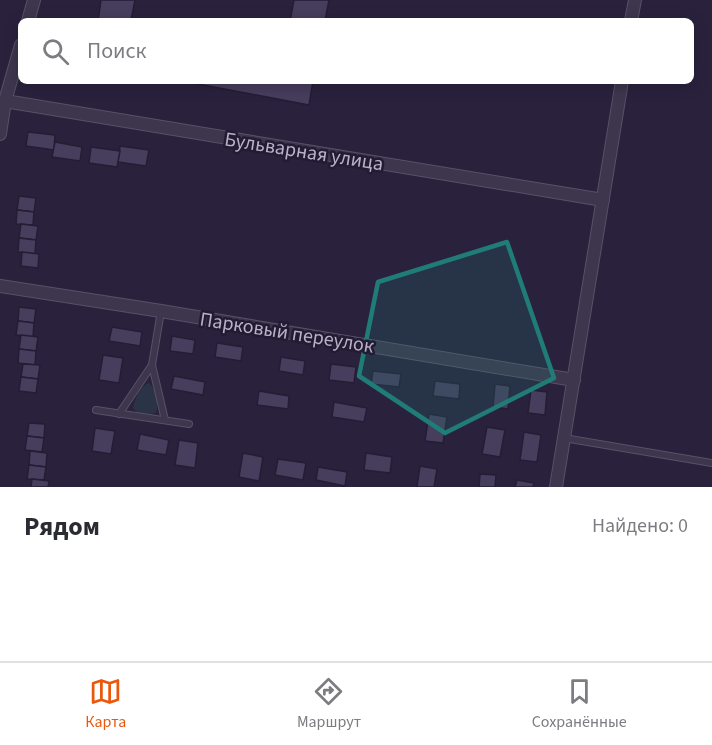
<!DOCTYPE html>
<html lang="ru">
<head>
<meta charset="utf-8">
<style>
	:root { --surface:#fff; --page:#f7f7f7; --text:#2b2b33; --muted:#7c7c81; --line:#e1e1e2; --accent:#ea580c }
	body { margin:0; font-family:"Source Sans 3",sans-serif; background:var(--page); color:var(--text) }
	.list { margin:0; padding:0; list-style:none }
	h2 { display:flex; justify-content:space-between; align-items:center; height:78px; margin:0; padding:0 24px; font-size:26px }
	h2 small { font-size:20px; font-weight:400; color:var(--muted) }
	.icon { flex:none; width:33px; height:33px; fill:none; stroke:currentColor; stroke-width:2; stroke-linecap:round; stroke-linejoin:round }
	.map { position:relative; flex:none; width:712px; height:487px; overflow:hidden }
	.search { position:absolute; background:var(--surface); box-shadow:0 3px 15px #0003; left:18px; right:18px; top:18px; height:66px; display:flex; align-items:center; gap:15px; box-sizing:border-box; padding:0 21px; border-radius:9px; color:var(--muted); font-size:22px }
	.sheet { height:174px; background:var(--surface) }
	nav { display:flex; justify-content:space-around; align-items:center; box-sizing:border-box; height:84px; border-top:2px solid var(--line); background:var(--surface); font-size:16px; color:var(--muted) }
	nav a { display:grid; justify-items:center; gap:3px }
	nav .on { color:var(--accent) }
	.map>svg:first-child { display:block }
	.green { fill:#2b3347 }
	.building { fill:#473d5d; stroke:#241d34; stroke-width:1.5 }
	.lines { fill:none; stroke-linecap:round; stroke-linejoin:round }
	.lane-casing { stroke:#585168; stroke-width:8 }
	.street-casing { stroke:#585168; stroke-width:14 }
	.lane { stroke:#3d364d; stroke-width:6 }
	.street { stroke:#3d364d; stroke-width:12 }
	.marked { fill:#207c77; fill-opacity:0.2; stroke:#207c77; stroke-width:4.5; stroke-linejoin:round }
	.labels { text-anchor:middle; stroke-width:5; stroke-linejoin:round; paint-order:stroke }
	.street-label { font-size:20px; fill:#b9b1c8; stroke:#221b32 }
</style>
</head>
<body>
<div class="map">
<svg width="712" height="487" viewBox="0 0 712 487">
	<rect width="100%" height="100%" fill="#2a223d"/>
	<path class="green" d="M149,383C156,389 159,404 156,413C148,415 138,415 133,408C135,399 140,386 149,383Z"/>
	<g class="building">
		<path d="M101,0H135L131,21H98Z"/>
		<path d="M294,0H329L325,21H290Z"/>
		<path d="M182,81H313L309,105Z"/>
		<path d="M28,132L55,135L54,150L26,146Z"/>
		<path d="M55,142L82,147L80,161L52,157Z"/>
		<path d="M120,146L149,150L146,166L118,162Z"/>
		<path d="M91,147L120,151L117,167L89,163Z"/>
		<path d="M19,196L36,198L34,212L17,210Z"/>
		<path d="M17,210L34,212L33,225L16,224Z"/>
		<path d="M21,224L38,226L36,240L19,238Z"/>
		<path d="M19,238L36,240L35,254L18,252Z"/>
		<path d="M22,252L39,254L38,268L21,266Z"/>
		<path d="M19,307L36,309L34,323L18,321Z"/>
		<path d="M18,321L34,323L33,337L16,335Z"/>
		<path d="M112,327L142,332L140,346L109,341Z"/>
		<path d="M21,335L38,337L36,351L19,349Z"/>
		<path d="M172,336L195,340L193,354L170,351Z"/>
		<path d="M217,343L243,347L241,361L215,357Z"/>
		<path d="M19,349L36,351L35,365L18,363Z"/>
		<path d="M103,355L123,358L119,383L99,380Z"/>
		<path d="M281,357L305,361L303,375L279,371Z"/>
		<path d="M23,364L40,365L38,379L21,377Z"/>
		<path d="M331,364L356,367L354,383L329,380Z"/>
		<path d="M373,371L401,374L399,387L371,384Z"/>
		<path d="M174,376L205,382L203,395L171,389Z"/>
		<path d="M21,377L38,379L36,393L19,391Z"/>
		<path d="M435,381L460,384L459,399L433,396Z"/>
		<path d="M495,384L510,386L508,409L493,407Z"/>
		<path d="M531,390L547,392L545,415L528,413Z"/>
		<path d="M259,391L289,396L288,409L257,405Z"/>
		<path d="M334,402L367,408L364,422L332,417Z"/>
		<path d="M429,414L447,417L443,443L425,441Z"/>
		<path d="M29,423L45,424L44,438L27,436Z"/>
		<path d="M487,427L505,430L500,457L482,454Z"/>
		<path d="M95,428L115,431L111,454L92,451Z"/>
		<path d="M524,432L541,435L537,462L520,460Z"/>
		<path d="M140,434L169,440L166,455L137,450Z"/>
		<path d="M27,436L44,438L42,452L25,450Z"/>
		<path d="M179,440L198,443L195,468L175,465Z"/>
		<path d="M30,451L47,453L46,467L29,465Z"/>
		<path d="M243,453L263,457L259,481L239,477Z"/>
		<path d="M366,453L392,457L390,473L364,470Z"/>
		<path d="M278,459L306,463L303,480L275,475Z"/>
		<path d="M29,465L46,467L44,480L27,479Z"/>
		<path d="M420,466L437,469L434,487H417Z"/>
		<path d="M318,467L347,472L345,486L316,480Z"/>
		<path d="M480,474L496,475L495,487H479Z"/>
		<path d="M32,479L49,481L48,487H31Z"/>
		<path d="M517,480L534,483L533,487H515Z"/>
	</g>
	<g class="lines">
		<defs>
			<g id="lane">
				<path d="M152,365L165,420"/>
				<path d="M96,410L189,424"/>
				<path d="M119,414L152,365L161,311"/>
				<path d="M564,438L712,463"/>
			</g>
			<g id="street">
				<path d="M28,21L34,0"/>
				<path d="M631,21L635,0"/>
				<path d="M5,101L603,200"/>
				<path d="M0,134L5,101L21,45"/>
				<path d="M0,286L161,311L574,380"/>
				<path d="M556,487L622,81"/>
			</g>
		</defs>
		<use href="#lane" class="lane-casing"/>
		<use href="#street" class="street-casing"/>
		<use href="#lane" class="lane"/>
		<use href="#street" class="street"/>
	</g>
	<path class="marked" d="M507,242L554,378L445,433L359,376L378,282Z"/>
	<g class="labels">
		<g class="street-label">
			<text transform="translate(304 151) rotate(9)" y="7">Бульварная улица</text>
			<text transform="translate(287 332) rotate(9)" y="7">Парковый переулок</text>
		</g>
	</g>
</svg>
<div class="search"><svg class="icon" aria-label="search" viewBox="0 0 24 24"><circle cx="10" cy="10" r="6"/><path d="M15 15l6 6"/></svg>Поиск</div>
</div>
<section class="sheet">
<h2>Рядом<small>Найдено: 0</small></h2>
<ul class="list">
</ul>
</section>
<nav>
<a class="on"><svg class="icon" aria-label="map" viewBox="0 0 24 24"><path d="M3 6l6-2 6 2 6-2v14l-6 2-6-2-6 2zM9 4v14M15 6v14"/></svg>Карта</a>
<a><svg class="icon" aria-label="directions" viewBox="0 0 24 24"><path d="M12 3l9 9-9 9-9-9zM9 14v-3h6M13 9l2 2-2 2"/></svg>Маршрут</a>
<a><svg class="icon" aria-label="saved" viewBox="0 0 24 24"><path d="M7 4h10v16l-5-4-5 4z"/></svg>Сохранённые</a>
</nav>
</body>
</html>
